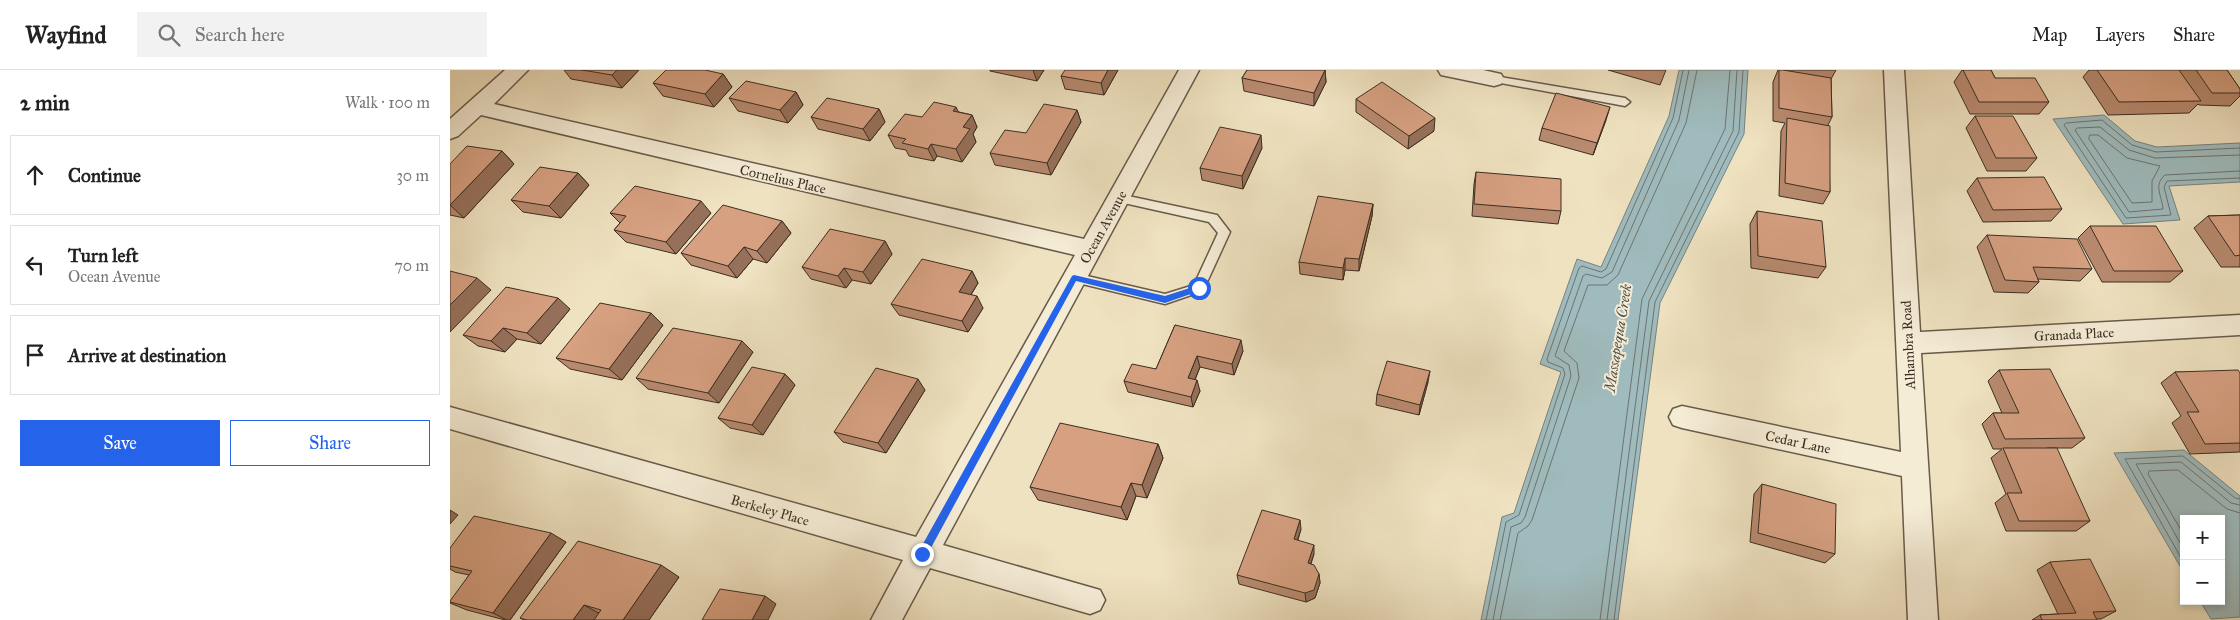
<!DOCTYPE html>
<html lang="en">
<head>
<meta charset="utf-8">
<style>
	:root { --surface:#fff; --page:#f2f2f2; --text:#222; --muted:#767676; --line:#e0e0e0; --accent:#2563eb }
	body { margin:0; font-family:"IM FELL Great Primer",serif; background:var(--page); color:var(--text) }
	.controls { position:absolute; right:15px; bottom:15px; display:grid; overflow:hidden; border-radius:0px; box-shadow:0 2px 8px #0003 }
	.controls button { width:45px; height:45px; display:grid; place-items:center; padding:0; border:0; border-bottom:1px solid var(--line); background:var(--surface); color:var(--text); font:25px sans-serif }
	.stop { position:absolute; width:15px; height:15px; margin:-11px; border:4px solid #2563eb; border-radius:50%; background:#fff }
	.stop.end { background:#2563eb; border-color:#fff; box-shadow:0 1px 5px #0008 }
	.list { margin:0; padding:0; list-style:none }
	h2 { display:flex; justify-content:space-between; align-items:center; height:65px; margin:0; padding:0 20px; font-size:21px }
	h2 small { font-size:16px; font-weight:400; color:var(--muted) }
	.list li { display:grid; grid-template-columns:32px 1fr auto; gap:15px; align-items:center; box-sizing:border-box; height:80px; margin:0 10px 10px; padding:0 10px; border:1px solid var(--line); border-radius:0px }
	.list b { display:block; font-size:19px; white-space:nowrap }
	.list p { margin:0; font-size:16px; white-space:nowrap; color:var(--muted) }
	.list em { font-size:16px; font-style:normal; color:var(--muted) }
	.actions { display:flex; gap:10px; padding:15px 20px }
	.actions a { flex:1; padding:11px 0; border:1px solid var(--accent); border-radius:0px; text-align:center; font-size:18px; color:var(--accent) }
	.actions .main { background:var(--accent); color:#fff }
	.icon { flex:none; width:28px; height:28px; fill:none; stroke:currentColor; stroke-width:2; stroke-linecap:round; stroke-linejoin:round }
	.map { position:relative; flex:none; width:1790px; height:550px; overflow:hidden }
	header { display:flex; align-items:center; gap:30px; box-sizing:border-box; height:70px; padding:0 25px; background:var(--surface); border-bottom:1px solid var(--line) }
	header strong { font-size:24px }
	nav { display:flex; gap:28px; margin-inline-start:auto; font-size:18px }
	.search { width:350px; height:45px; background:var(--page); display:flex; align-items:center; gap:12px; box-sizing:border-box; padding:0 18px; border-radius:0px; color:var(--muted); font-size:19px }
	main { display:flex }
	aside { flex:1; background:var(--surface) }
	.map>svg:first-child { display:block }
	.water { fill:#9fbbbd; stroke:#77837f }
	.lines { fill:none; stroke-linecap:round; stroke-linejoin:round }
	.shore { stroke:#6e7470; stroke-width:1 }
	.service-casing { stroke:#695b4a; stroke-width:3 }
	.minor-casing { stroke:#695b4a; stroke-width:3 }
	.service { fill:#f5ecd6; fill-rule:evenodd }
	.minor { fill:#f5ecd6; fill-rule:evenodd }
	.wall { fill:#b88a6f; stroke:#3c2e22 }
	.shaded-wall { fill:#96705a; stroke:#3c2e22 }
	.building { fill:#d6a081; stroke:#3c2e22 }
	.route { fill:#2563eb }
	.labels { text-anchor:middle; stroke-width:4; stroke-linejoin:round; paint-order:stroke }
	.street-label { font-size:14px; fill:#3c2e22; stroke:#f5ecd6 }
	.water-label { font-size:15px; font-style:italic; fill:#555149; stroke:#f5ecd6 }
</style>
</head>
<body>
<header>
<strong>Wayfind</strong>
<div class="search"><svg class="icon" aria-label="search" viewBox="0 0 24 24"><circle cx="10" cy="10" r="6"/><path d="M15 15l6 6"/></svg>Search here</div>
<nav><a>Map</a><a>Layers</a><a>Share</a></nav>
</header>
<main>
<aside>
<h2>2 min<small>Walk · 100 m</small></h2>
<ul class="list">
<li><svg class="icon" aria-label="ahead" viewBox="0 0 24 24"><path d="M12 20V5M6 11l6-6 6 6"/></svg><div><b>Continue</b></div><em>30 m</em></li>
<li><svg class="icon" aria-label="left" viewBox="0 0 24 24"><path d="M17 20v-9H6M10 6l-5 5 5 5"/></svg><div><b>Turn left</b><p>Ocean Avenue</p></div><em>70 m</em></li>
<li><svg class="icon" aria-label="arrive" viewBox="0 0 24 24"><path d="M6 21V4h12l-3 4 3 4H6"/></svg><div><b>Arrive at destination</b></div></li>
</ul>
<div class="actions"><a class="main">Save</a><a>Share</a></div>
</aside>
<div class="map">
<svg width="1790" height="550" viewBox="0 0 1790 550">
	<rect width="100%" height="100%" fill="#efe2c0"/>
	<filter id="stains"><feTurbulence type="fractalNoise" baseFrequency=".004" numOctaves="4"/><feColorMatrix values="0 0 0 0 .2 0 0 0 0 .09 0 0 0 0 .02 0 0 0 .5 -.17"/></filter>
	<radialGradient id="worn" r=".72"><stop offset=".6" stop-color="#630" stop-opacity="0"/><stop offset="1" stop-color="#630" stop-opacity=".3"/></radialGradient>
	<g class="water">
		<path d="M1229,0H1298L1294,64L1210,233L1168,550H1031L1052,447L1064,443L1111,302L1090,294L1127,189L1151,197L1219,46Z"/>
		<path d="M1654,45L1685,71L1707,77L1790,73V112L1719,116L1730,150L1673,154L1603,49Z"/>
		<path d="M1734,380L1790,426V547L1761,549L1750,531H1771V449H1734V503L1664,383Z"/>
	</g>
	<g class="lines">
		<g class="shore">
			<path d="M1640,65H1648L1677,88L1710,96L1702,111V132L1682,133L1639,69Z"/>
			<path d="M1790,78L1706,82L1682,75L1652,50L1616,53L1614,55L1676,148L1721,145L1714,117L1717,111L1790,108"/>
			<path d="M1790,85L1705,88L1679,80L1650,57L1627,58L1625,60L1679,142L1713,139C1712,126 1703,115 1715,105L1790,101"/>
			<path d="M1734,465L1698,404L1699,401L1728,400L1777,439L1790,443"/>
			<path d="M1734,480L1686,394L1731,392L1781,433L1790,435"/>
			<path d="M1734,493L1675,389L1733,386L1785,428L1790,429"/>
			<path d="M1036,550L1056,452L1069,445L1115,304L1113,298L1098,292L1097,289L1129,198L1132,196L1151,202L1156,199L1223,48L1233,0"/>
			<path d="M1043,550L1061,457L1071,453L1075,447L1121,306L1119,295L1105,286L1133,206L1136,204L1152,208L1162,202L1229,50L1239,0"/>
			<path d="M1050,550L1068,463L1078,456L1082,450L1129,308L1127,293L1114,281L1138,215H1157L1168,205L1236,53L1247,0"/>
			<path d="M1150,550L1192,229L1275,59L1280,0"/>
			<path d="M1157,550L1199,231L1283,61L1287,0"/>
			<path d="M1164,550L1205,232L1289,62L1293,0"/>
		</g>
		<defs>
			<g id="service">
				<path d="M1044,6L1175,28L1180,32L1175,36L1040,11V7Z"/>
				<path d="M669,124L767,145L780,162L753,221L715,234L620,211L618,208L620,205L624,203L715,224L744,215L768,163L759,152L665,131L663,128Z"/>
			</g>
			<g id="minor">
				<path d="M55,0H78L44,34L634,169L729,0H749L493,475L650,520L655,530L650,540L640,544L480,498L452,550H421L453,490L0,359V337L466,467L625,185L31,45L8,66L0,69V49Z"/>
				<path d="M988,0H1033L1051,4L1054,9L1051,14L1044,16L991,5Z"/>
				<path d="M1434,0H1454L1470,262L1790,245V265L1471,283L1488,550H1458L1452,406L1232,358L1223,355L1219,347L1223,339L1232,336L1451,382Z"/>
			</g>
		</defs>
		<use href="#service" class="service-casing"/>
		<use href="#minor" class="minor-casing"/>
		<use href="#service" class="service"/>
		<use href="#minor" class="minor"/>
	</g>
	<g class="wall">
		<path d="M114,0H189L172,18L121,9Z"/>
		<path d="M540,0H594L587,11L540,1Z"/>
		<path d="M668,0L654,25L615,19L611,6Z"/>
		<path d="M797,0H875L876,12L864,36L794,21L792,8Z"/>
		<path d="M1158,0H1216L1210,15Z"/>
		<path d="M1328,0H1386L1381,9L1382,47L1378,55L1380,122L1373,134L1329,126L1331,61L1335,53L1323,51V12Z"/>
		<path d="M1512,0H1541L1545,8L1599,32L1589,44H1520L1504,12Z"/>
		<path d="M1639,0H1777L1790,19V26L1780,36L1749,35L1748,34L1739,43L1658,45L1633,7Z"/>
		<path d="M273,4L282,17L264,37L213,26L203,13Z"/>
		<path d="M346,22L353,35L338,53L288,41L279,28Z"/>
		<path d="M906,29L984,61L958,79L906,42Z"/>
		<path d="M429,39L435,52L420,71L368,59L361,47Z"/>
		<path d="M627,40L631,52L601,105L545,95L540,83L576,63Z"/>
		<path d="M509,42L522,45L527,57L523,64L526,72L512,92L487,86L484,91L459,86L456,80L445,78L438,65L472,47Z"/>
		<path d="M1525,46L1587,88L1576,101H1537L1516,58Z"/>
		<path d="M1156,50L1143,85L1089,70L1092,58Z"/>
		<path d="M812,78L793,119L752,110L750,98Z"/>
		<path d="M52,81L64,94L14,148L0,145V94Z"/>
		<path d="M1026,102L1111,141L1108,154L1022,146L1024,114Z"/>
		<path d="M128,103L139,115L111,148L73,142L61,130Z"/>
		<path d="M1527,108L1612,139L1601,151L1533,152L1517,121Z"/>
		<path d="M923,134L922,146L909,201L895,200L893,210L850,204L849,192Z"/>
		<path d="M1307,141L1376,197L1368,208L1301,198L1300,154Z"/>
		<path d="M160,143H261L226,184L176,172L164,160L170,153Z"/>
		<path d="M1790,145V197H1771L1744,158L1758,146Z"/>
		<path d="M332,151L341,163L317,193L303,189L287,208L241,195L231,183Z"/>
		<path d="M1640,156L1733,201L1720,212H1652L1628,168Z"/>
		<path d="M1537,165L1642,199L1630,211L1588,209L1589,212L1578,223L1544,222L1527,177Z"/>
		<path d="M435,171L442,184L421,214L402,210L396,218L361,209L352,197Z"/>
		<path d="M522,201L528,213L521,225L533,238L518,262L449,245L441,234Z"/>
		<path d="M120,239L91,274L67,269L55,282L28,276L13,265Z"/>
		<path d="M213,255L172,310L120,299L106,288Z"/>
		<path d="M725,255L793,281L784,305L750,297L745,310L750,321L743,337L678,322L674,311L706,299Z"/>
		<path d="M303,282L269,333L198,319L186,308Z"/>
		<path d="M1549,300L1635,368L1622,378H1597L1640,451L1626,461H1556L1545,433L1556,424L1541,388L1552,379H1543L1532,354L1543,343H1552L1538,311Z"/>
		<path d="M1725,302L1790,303V382L1740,384L1722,353L1731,346L1711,313Z"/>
		<path d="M335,304L345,315L313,365L280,358L268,348Z"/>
		<path d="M978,312L969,345L926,335L927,324Z"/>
		<path d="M475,320L436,383L393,372L384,362Z"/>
		<path d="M708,374L713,388L697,428L686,426L677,450L588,430L580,417Z"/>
		<path d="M1312,414L1385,484L1375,493L1300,472L1304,424Z"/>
		<path d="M851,459L848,470L864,484L861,494L869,504L870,513L865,528L856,532L789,514L787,505Z"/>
		<path d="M116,472L60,550H55L17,540L0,533L19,505L5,502L0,499V478Z"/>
		<path d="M1600,492L1666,541L1651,549H1647V550H1582L1590,545L1608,544L1587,500Z"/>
		<path d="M229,507L199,550H74L70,548Z"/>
	</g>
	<g class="shaded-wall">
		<path d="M167,0H189L172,18L162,5Z"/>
		<path d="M583,0H594L587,11Z"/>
		<path d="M658,0H668L654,25L651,13Z"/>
		<path d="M875,0L876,12L864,36V23Z"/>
		<path d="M273,4L282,17L264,37L255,24Z"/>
		<path d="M346,22L353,35L338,53L330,40Z"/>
		<path d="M506,37L512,49L503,41Z"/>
		<path d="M1160,37L1156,50L1143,85L1147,73Z"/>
		<path d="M429,39L435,52L420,71L413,59Z"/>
		<path d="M627,40L631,52L601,105L597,93Z"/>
		<path d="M522,45L527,57L523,64L526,72L512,92L506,79L513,57Z"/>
		<path d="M985,48L984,61L958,79L959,66Z"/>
		<path d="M811,65L812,78L793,119L792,106Z"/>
		<path d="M481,74L487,86L484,91L478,79Z"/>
		<path d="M52,81L64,94L14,148L0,135Z"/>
		<path d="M128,103L139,115L111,148L99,136Z"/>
		<path d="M251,131L261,143L226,184L216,172Z"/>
		<path d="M923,134L922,146L909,201V189Z"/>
		<path d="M332,151L341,163L317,193L307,181Z"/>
		<path d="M435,171L442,184L421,214L413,202Z"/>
		<path d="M294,177L303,189L287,208L278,196Z"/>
		<path d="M895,188V200L893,210V198Z"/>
		<path d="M394,198L402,210L396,218L388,206Z"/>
		<path d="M522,201L528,213L515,234L509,222Z"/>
		<path d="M27,208L41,220L0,262V235Z"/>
		<path d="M527,226L533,238L518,262L512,251Z"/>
		<path d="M108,228L120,239L91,274L77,263Z"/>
		<path d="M201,243L213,255L172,310L159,299Z"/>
		<path d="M53,258L67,269L55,282L41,271Z"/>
		<path d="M791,270L793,281L784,305L782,294Z"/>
		<path d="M292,271L303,282L269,333L258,323Z"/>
		<path d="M747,286L750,297L741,319L738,308Z"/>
		<path d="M980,301L978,312L969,345L970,335Z"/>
		<path d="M335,304L345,315L313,365L302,355Z"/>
		<path d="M468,309L475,320L436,383L428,373Z"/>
		<path d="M747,310L750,321L743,337L741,327Z"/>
		<path d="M708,374L713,388L697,428L692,415Z"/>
		<path d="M681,413L686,426L677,450L671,437Z"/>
		<path d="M0,440L8,445L0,454Z"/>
		<path d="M850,450L851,459L845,478L844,469Z"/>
		<path d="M101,463L116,472L60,550H57L43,543Z"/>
		<path d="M864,475V484L858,501V493Z"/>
		<path d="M211,495L229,507L199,550H173Z"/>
		<path d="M869,504L870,513L865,528L856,532L855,523Z"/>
		<path d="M315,526L326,534L318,550H302Z"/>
		<path d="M134,535L154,546L152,550H123Z"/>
	</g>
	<g class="building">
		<path d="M132,0H167L162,5Z"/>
		<path d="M216,0H255L273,4L255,24L203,13Z"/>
		<path d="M615,0H658L651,13L611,6Z"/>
		<path d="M797,0H875L864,23L792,8Z"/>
		<path d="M1329,0H1333L1381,8L1382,47L1329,38Z"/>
		<path d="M1513,0H1541L1545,8H1585L1599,32H1529Z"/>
		<path d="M1647,0H1729L1751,31L1669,32Z"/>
		<path d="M1746,0H1777L1790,19V23H1762Z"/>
		<path d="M296,11L346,22L330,40L279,28Z"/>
		<path d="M932,12L985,48L959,66L906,29Z"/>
		<path d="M1106,23L1160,37L1147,73L1092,58Z"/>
		<path d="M377,28L429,39L413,59L361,47Z"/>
		<path d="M484,32L506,37L503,41L522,45L513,57L520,59L506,79L481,74L478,79L452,73L456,69L438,65L455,44L472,47Z"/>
		<path d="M594,34L627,40L597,93L540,83L555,60L576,63Z"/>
		<path d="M1525,46H1563L1587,88H1546Z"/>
		<path d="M1337,48L1380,56V122L1335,113Z"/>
		<path d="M770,57L811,65L792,106L750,98Z"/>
		<path d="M17,76L52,81L0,135V94Z"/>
		<path d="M90,97L128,103L99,136L61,130Z"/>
		<path d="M1026,102L1111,109V141L1024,134Z"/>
		<path d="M1594,107L1612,139L1543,140L1527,108Z"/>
		<path d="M185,116L251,131L216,172L164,160L176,146L160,143Z"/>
		<path d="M868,126L923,134L909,189L895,188L893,198L849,192Z"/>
		<path d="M273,135L332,151L307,181L294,177L278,196L231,183Z"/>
		<path d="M1307,141L1372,151L1376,197L1308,186Z"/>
		<path d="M1790,145V185L1785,186L1758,146Z"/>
		<path d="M1640,156H1706L1733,201H1664Z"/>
		<path d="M380,159L435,171L413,202L394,198L388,206L352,197Z"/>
		<path d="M1537,165L1627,169L1642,199L1583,197L1589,212L1555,210Z"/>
		<path d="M472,189L522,201L509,222L527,226L512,251L441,234Z"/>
		<path d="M0,201L27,208L0,235Z"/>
		<path d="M56,217L108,228L77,263L53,258L41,271L13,265Z"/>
		<path d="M150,233L201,243L159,299L106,288Z"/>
		<path d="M725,255L791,270L782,294L747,286L738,308L747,310L741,327L674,311L682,294L706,299Z"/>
		<path d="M223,258L292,271L258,323L186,308Z"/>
		<path d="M937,291L980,301L970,335L927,324Z"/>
		<path d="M302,297L335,304L302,355L268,348Z"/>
		<path d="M426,298L468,309L428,373L384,362Z"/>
		<path d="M1600,299L1635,368L1555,369L1543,343H1569L1549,300Z"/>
		<path d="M1788,300L1790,303V373L1755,374L1737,342H1749L1725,302Z"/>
		<path d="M610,353L708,374L692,415L681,413L671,437L580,417Z"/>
		<path d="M1553,378H1607L1640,451H1569L1557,423H1572Z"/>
		<path d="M1312,414L1386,434L1385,484L1308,463Z"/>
		<path d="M812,440L850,450L844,469L864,475L858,493L864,495L869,504L864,520L855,523L787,505Z"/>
		<path d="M24,446L101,463L43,543L0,532V531L22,501L0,496V478Z"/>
		<path d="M128,471L211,495L173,550H144L151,540L134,535L123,550H77L70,548Z"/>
		<path d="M1640,489L1666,541L1643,542L1647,550H1592L1590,545L1626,543L1600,492Z"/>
		<path d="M270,519L315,526L302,550H252Z"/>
	</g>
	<path class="route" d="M624,205L715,226L749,215L753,218L752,220L715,233L626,211L476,487H469V481L622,206Z"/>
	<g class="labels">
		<g class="street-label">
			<text transform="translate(333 109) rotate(13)" y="5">Cornelius Place</text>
			<text transform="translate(653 157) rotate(-61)" y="5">Ocean Avenue</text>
			<text transform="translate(1624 264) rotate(-3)" y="5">Granada Place</text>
			<text transform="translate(1458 275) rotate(-93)" y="5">Alhambra Road</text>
			<text transform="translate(1348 372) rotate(12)" y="5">Cedar Lane</text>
			<text transform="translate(320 440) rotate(16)" y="5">Berkeley Place</text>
		</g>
		<g class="water-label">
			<text transform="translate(1168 268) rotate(-81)" y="5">Massapequa Creek</text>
		</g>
	</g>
	<rect width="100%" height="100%" filter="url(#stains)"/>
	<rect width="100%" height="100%" fill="url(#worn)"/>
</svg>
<div class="controls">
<button>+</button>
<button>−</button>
</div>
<div class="stop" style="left:749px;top:218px"></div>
<div class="stop end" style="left:472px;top:484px"></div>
</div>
</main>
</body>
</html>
